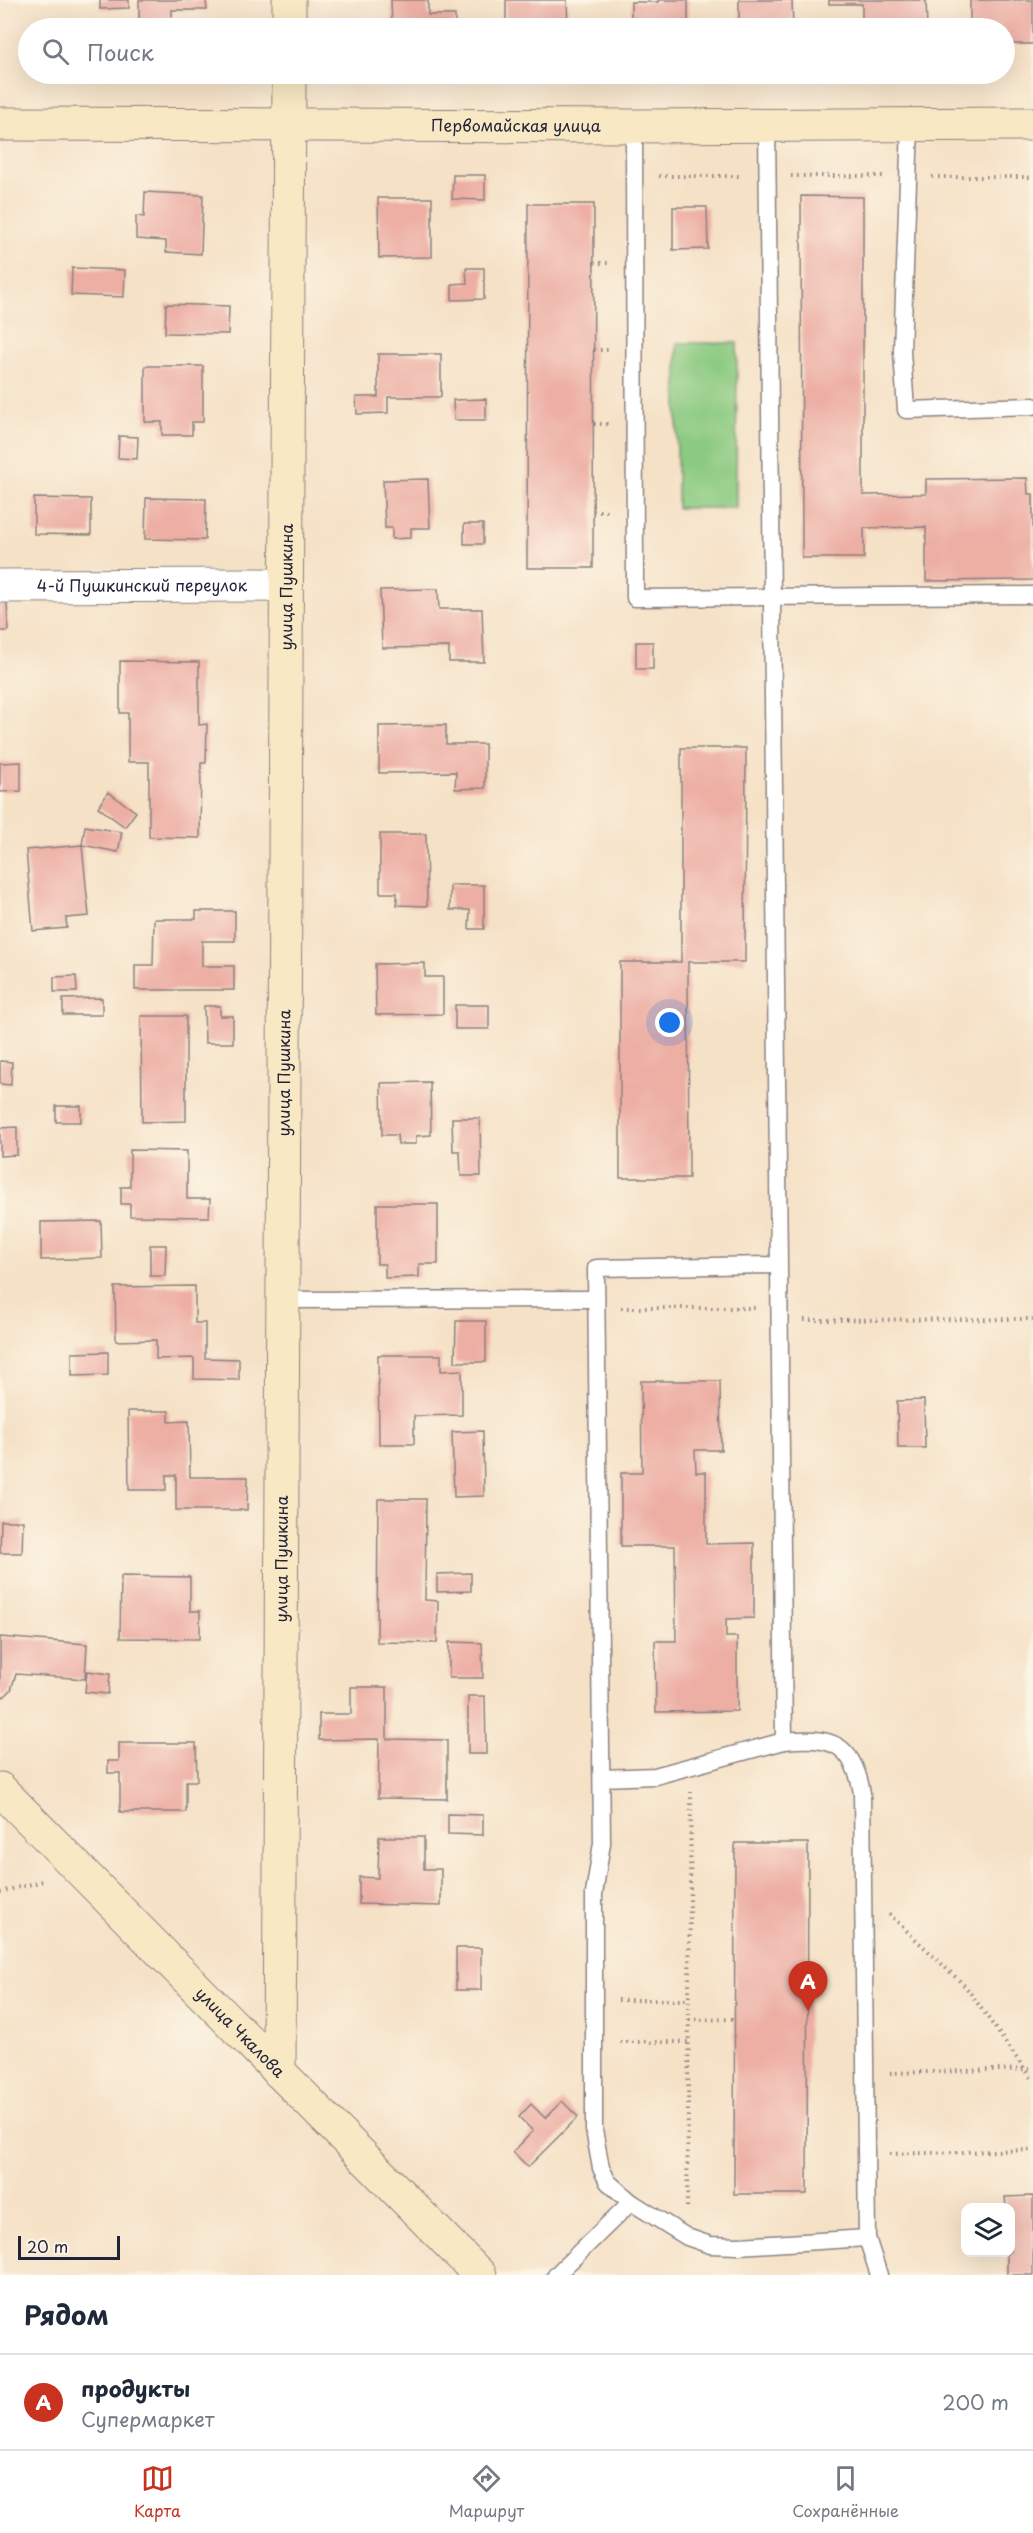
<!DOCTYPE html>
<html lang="ru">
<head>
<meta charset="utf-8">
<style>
	:root { --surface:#fff; --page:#f6f6f7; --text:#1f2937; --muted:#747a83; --line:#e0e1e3; --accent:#c8321e }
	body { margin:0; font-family:"Playpen Sans",sans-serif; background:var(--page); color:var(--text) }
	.controls { position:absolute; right:18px; bottom:18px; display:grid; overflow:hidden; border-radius:12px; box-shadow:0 6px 24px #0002 }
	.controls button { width:54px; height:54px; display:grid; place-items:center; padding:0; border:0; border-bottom:2px solid var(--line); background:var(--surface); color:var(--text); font:30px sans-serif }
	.scale { position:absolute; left:18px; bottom:15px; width:102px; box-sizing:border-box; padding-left:6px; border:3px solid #22223b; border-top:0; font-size:16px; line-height:21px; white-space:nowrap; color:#22223b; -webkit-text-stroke:4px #fcf5e5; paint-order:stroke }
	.you { position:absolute; left:670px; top:1023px; width:21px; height:21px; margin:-15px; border:4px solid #fff; border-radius:50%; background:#1a73e8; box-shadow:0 0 0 9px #1a73e833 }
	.badge { display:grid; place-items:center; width:39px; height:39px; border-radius:50%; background:var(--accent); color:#fff; font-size:20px; font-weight:700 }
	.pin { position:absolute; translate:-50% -50px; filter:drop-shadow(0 2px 3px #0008) }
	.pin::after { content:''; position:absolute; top:32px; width:21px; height:18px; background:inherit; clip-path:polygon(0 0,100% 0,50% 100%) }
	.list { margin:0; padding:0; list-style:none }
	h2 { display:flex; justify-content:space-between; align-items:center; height:78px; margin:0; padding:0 24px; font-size:26px }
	h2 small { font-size:20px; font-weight:400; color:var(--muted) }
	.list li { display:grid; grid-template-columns:39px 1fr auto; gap:18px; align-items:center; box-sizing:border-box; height:96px; padding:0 24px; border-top:2px solid var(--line) }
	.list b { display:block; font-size:22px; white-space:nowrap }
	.list p { margin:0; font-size:20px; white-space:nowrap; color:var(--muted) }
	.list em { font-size:20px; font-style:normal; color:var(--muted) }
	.icon { flex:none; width:33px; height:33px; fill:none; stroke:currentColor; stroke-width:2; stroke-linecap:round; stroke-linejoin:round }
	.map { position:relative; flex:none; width:1033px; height:2275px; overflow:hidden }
	.search { position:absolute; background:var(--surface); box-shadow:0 6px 24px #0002; left:18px; right:18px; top:18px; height:66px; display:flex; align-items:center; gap:15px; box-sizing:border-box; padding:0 21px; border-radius:33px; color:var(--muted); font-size:22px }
	.sheet { height:174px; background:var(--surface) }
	nav { display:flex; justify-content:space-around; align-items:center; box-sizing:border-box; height:84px; border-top:2px solid var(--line); background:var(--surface); font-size:16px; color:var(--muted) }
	nav a { display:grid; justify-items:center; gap:3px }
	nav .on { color:var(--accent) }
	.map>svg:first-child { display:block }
	.green { fill:#8cca81; stroke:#57765e; stroke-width:1.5 }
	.building { fill:#edaea4 }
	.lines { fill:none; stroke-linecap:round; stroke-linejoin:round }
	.lane-casing { stroke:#8c8280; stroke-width:19 }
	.street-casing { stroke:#8c8280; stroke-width:35 }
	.secondary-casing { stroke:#8c8280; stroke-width:35 }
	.path { stroke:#8c8280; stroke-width:4; stroke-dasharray:1.5 4.5; stroke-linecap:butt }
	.lane { stroke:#fff; stroke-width:16 }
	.street { stroke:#fff; stroke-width:33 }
	.secondary { stroke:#f8e8c3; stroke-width:33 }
	.labels { text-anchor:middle; stroke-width:6; stroke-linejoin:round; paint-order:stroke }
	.street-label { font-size:16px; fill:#22223b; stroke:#fcf5e5 }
</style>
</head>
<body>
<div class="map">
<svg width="1033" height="2275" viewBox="0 0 1033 2275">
	<rect width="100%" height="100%" fill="#fcf5e5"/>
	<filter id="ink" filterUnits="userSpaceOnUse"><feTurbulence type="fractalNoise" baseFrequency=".0167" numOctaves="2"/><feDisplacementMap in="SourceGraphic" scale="12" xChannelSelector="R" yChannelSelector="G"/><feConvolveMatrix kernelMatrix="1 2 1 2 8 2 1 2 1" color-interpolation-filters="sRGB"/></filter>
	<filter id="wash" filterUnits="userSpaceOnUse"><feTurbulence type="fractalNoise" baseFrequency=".008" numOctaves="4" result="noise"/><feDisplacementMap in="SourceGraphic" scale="24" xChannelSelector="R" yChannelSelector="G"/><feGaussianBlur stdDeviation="1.35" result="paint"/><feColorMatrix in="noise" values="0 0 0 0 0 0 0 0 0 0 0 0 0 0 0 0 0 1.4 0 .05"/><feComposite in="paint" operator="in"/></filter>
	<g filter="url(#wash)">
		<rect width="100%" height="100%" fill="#f5e1c6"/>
		<path class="green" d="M677,343H737L736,508H677Z"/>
		<g id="blocks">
			<g class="building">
				<path d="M100,0H129V8L100,9Z"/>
				<path d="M139,0H206L207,10H172V22H164V28H107V22H139Z"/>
				<path d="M391,0H428V15H455V28H392Z"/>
				<path d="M506,0H567L568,28H506Z"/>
				<path d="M658,0H688V28H631V2H658Z"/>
				<path d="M739,0H792L793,28H739Z"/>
				<path d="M829,0H926L927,28H862V4H829Z"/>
				<path d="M970,0H1033V44H1004V28H970Z"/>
				<rect x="200" y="22" width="41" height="6"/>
				<path d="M453,175H485V200L452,199Z"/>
				<path d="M145,192L203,195L201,254L166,252V241L136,239V216L144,217Z"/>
				<path d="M801,196L863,197V495L926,494V479L1027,478L1028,494H1033V580L926,581V527L864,528V558H802Z"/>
				<path d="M378,198H432V257L379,258Z"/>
				<path d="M528,204H594L593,568H527Z"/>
				<path d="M673,207H707L708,249L673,250Z"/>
				<path d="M72,268L125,270L124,297L71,295Z"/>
				<path d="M466,268H484V299L452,300V284L467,283Z"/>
				<path d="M166,304L229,306L228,334L165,333Z"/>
				<path d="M378,354H441V397H388V413L357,414L356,397H378Z"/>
				<path d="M145,366H203V422H192V435H162V422H145Z"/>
				<path d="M486,399V420H454L453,400Z"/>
				<path d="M119,436L138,437L137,459L118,458Z"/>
				<path d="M428,479L430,528H411V538L392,539V528H385L383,480Z"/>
				<path d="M34,498L91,499V535L34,534Z"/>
				<path d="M146,498L206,499L205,540L145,539Z"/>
				<rect x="464" y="524" width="19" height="20"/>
				<path d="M438,589L439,609H482L484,662H449V647L382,648L380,590Z"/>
				<path d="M0,600H7L8,631H0Z"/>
				<rect x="636" y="642" width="17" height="27"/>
				<path d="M120,661L199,662V725L207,724L206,763H201L200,838L149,837V762H128V713H120Z"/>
				<path d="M446,725V744H485V788L455,789L456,772L379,773V726Z"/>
				<path d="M681,748H746L745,962H688L689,1178H620V962H681Z"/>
				<path d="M21,762V791L0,792V763Z"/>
				<path d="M108,792L136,812L125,827L98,807Z"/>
				<path d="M85,826L122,832L118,852L82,845Z"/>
				<path d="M380,834H426L427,906L397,905V893H380Z"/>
				<path d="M82,845L89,916L66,918L67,928L33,931L26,850Z"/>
				<path d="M450,885H484V929H469L470,910H450Z"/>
				<path d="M196,911H235V941H202V966H234V990H135V965H153L154,919H196Z"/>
				<path d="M425,963V977H443V1014L376,1015L375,964Z"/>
				<path d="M76,976L77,992H54V977Z"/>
				<path d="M102,998V1015H63V999Z"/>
				<rect x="455" y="1005" width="34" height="24"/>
				<path d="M204,1006H220V1016H233V1043H205Z"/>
				<path d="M141,1016H186V1121L142,1122Z"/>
				<path d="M0,1061L12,1062L11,1085L0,1084Z"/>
				<path d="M430,1082L431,1135L416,1136V1144H398L397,1135H382L381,1083Z"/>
				<rect x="56" y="1106" width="25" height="16"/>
				<path d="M452,1118H480L481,1176H461L460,1151H453Z"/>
				<path d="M17,1127V1155L0,1156V1128Z"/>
				<path d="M130,1150L187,1151V1199H210L209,1217L130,1216V1204H121V1187H130Z"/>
				<path d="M377,1204H438V1264H419V1277L385,1278V1264H377Z"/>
				<path d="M101,1221L102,1258L41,1260V1222Z"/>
				<path d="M150,1245H166L165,1276H150Z"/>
				<path d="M195,1286V1323H205V1358L239,1359V1380L194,1379V1358L156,1359V1340L116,1341L115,1287Z"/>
				<path d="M456,1321H486V1362H455Z"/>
				<path d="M108,1352V1375L72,1376V1353Z"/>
				<path d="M378,1355H441V1371L462,1370V1415L414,1416V1444H379Z"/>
				<path d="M641,1381H720L721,1450H695L696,1472H706V1544L754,1543V1618L726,1619V1637H737V1711L656,1712L655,1641H676L675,1546H621V1473H642Z"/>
				<path d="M924,1400L925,1448H898L897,1401Z"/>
				<path d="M128,1411H169V1422L189,1421L190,1477H248L247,1510H176V1475H166V1490H129Z"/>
				<path d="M483,1431L484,1496L454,1497L452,1432Z"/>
				<path d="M378,1499H426L425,1600L438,1601L437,1643L377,1642Z"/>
				<path d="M1,1521H23L22,1553H0Z"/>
				<path d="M471,1573V1591L437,1592V1574Z"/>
				<path d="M121,1576L190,1577V1611H200V1639L120,1638Z"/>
				<path d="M0,1637L87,1644L85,1679L16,1674L11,1690L4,1697L0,1693Z"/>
				<path d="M449,1642L482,1643L483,1678H449Z"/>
				<path d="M87,1671L110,1674L108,1694L85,1692Z"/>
				<path d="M351,1687H387V1739L447,1740V1799L378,1798L379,1739L319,1740V1714H351Z"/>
				<path d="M468,1696H485L486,1754H468Z"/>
				<path d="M119,1743H196L197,1781H186V1812H120V1773H108V1761H119Z"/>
				<path d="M448,1814L483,1815V1835L448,1834Z"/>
				<path d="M379,1837H424V1869H441V1906L359,1904V1877L378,1878Z"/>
				<path d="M735,1843H808L807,2194H734Z"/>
				<rect x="456" y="1948" width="25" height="42"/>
				<path d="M562,2101L578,2117L528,2167L513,2152L533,2131L519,2117L531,2104L545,2118Z"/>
				<path d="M1033,2196V2275H1007V2252H1010V2208H1006L1005,2197Z"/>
			</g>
		</g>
	</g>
	<g filter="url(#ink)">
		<use href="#blocks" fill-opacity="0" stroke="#8c8280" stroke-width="1.5"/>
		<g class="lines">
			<defs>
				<g id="lane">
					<path d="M910,125L902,352L906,410L1033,406"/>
					<path d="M634,126L635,598L1033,595"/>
					<path d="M778,1265L596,1268L602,1843L594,1894V2130L601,2168L608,2182L631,2202L687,2237L710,2245L738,2246L867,2238"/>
					<path d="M283,1300L596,1299"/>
					<path d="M784,1741C832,1736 853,1743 862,1793L867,2238L879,2275"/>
					<path d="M602,1778L655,1776L784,1741L767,126"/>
					<path d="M556,2275L631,2202"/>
				</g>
				<g id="street">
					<path id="s1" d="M0,586L286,585"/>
				</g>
				<g id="secondary">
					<path d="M289,28V0"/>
					<path id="s2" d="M0,124L634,126L1033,124"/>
					<path id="s3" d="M0,1789L480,2275"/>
					<path id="s4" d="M279,2072L289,74"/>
				</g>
			</defs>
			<use href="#lane" class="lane-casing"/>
			<use href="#street" class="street-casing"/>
			<use href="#secondary" class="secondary-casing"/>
			<g class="path">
				<path d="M659,176H742"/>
				<path d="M791,176H883"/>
				<path d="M932,177H1033"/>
				<path d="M594,263H608"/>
				<path d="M594,350H611"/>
				<path d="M594,424H611"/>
				<path d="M593,511H610"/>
				<path d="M621,1308H755"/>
				<path d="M804,1320L1033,1319"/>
				<path d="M0,1892L43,1881"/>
				<path d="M889,1914L966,1987L1033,2081"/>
				<path d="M618,2000H689"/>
				<path d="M689,2020L735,2019"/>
				<path d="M620,2042H689"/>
				<path d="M890,2073L1033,2069"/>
				<path d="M890,2154L1033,2150"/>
				<path d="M687,2207L691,1792"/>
			</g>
			<use href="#lane" class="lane"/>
			<use href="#street" class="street"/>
			<use href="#secondary" class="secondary"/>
		</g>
	</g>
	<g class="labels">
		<g class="street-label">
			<text dy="6" stroke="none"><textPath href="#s2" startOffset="516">Первомайская улица</textPath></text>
			<text dy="6" stroke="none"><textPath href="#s1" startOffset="142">4-й Пушкинский переулок</textPath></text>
			<text dy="6" stroke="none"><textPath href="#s4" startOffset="1485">улица Пушкина</textPath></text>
			<text dy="6" stroke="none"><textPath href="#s4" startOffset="999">улица Пушкина</textPath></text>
			<text dy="6" stroke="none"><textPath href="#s4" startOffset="513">улица Пушкина</textPath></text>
			<text dy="6" stroke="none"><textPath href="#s3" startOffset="342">улица Чкалова</textPath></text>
		</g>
	</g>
</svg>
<div class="controls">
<button><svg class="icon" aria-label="layers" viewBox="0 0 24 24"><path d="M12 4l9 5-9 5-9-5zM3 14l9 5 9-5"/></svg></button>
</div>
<div class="scale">20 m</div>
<div class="you"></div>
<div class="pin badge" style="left:808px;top:2011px">A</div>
<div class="search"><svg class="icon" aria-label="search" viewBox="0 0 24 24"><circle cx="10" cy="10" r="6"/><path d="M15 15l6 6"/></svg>Поиск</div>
</div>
<section class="sheet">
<h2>Рядом<small></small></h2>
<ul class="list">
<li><span class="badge">A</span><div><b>продукты</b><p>Супермаркет</p></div><em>200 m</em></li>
</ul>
</section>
<nav>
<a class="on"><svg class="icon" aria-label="map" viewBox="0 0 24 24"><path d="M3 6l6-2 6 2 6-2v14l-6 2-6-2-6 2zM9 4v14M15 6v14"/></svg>Карта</a>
<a><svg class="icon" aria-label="directions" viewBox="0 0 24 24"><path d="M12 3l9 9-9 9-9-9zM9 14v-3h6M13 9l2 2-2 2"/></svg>Маршрут</a>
<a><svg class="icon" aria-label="saved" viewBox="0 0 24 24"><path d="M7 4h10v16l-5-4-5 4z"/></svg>Сохранённые</a>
</nav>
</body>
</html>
